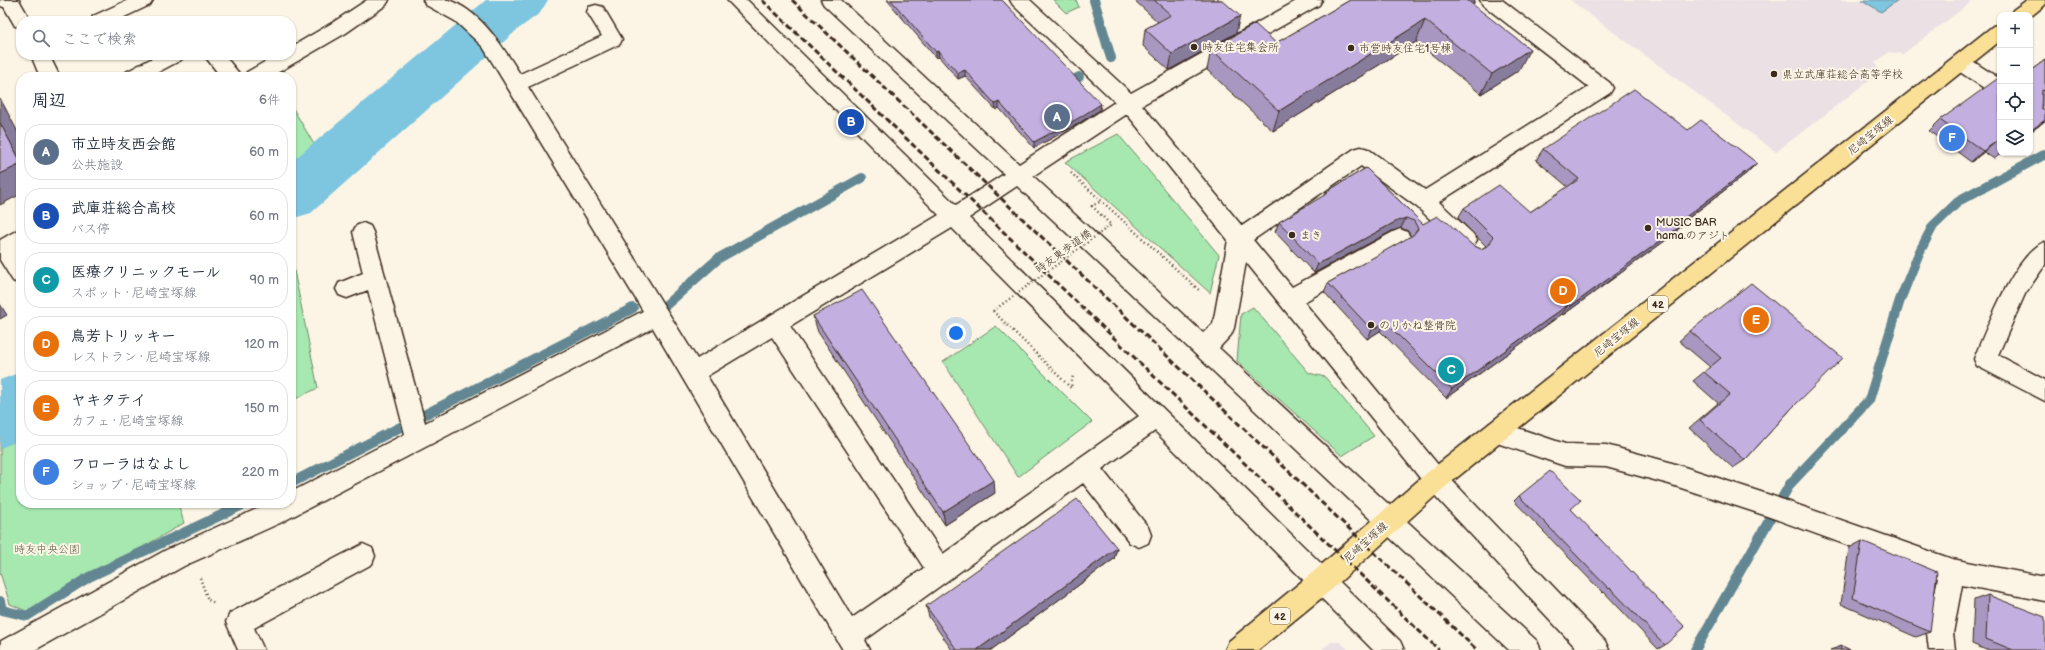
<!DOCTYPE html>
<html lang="ja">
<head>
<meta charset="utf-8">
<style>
	:root { --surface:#fff; --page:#f2f2f3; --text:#1f2937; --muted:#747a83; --line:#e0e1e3; --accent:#0b8043 }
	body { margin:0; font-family:"Balsamiq Sans","Klee One",sans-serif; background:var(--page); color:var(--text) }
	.controls { position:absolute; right:12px; top:12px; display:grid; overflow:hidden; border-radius:8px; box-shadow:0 1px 3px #0004 }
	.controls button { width:36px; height:36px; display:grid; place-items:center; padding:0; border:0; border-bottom:1px solid var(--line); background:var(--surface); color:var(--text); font:20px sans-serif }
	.you { position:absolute; left:956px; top:333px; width:14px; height:14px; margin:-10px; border:3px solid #fff; border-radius:50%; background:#1a73e8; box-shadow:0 0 0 6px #1a73e833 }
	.badge { display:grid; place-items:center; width:26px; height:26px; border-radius:50%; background:var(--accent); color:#fff; font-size:13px; font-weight:700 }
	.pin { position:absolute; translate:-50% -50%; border:2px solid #fff; box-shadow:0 1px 4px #0006 }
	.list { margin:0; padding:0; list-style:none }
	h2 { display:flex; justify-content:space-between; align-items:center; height:52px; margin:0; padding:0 16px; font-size:17px }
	h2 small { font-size:13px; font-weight:400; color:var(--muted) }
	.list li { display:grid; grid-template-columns:26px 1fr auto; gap:12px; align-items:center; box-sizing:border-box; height:56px; margin:0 8px 8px; padding:0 8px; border:1px solid var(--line); border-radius:16px }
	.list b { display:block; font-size:15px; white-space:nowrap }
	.list p { margin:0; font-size:13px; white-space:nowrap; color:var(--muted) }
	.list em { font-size:13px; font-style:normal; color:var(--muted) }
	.icon { flex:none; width:22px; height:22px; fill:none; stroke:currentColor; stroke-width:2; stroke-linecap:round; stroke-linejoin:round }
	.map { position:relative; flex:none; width:2045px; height:650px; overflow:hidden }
	.search { position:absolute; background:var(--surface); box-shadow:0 1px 3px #0004; left:16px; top:16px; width:280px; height:44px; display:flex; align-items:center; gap:10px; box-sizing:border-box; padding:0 14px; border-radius:16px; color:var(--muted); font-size:15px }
	.panel { position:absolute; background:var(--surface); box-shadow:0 1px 3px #0004; left:16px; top:72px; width:280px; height:436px; border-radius:16px }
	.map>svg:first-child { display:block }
	.built { fill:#ebe0e4 }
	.green { fill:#a7e7b0; stroke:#718867 }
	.water { fill:#7ec5df; stroke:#638792 }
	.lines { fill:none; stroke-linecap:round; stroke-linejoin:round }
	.stream { stroke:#638792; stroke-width:10 }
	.river { fill:#7ec5df; fill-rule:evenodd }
	.minor-casing { stroke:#3b2a1e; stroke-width:3 }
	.major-casing { stroke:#3b2a1e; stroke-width:3 }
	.path { stroke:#3b2a1e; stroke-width:2.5; stroke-dasharray:1 3; stroke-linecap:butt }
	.minor { fill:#fcf5e5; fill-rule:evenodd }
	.major { fill:#fadf96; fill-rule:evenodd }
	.rail { stroke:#3b2a1e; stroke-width:3; stroke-dasharray:6 3; stroke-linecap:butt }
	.path-bridge { stroke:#3b2a1e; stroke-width:2.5; stroke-dasharray:1 3; stroke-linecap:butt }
	.wall { fill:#a897c1; stroke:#3b2a1e }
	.shaded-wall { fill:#887b9d; stroke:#3b2a1e }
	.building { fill:#c3b0e0; stroke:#3b2a1e }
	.poi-dot { fill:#3b2a1e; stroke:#fcf5e5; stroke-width:1.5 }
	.labels { text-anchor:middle; stroke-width:4; stroke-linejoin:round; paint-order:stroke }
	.shield { fill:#fcf5e5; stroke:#75675a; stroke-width:1 }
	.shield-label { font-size:10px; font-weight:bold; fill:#3b2a1e }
	.poi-label { font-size:11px; fill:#3b2a1e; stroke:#fcf5e5; text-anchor:start }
	.street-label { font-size:11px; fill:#3b2a1e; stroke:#fcf5e5 }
	.park-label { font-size:11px; fill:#565942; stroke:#fcf5e5 }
</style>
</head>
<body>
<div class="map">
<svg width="2045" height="650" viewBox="0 0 2045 650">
	<rect width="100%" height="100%" fill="#fcf5e5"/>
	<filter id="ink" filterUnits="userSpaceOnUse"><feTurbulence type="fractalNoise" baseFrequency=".025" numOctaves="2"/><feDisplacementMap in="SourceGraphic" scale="8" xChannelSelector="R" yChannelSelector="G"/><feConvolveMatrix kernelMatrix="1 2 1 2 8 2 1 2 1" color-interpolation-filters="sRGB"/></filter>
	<g filter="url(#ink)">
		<g class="built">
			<path d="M1570,0H1974L1903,54L1889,52L1875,63L1880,72L1776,152Z"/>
			<path d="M1331,642H1340L1349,650H1321Z"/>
		</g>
		<g class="green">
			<path d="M1053,0H1076L1079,7L1066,13Z"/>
			<path d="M291,105L322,158L291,185Z"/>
			<path d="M1118,134L1219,255L1210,293L1065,162Z"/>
			<path d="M291,256L318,388L291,401Z"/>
			<path d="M1253,307L1309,373L1325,377L1374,436L1342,456L1237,361L1241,314Z"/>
			<path d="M996,326L1092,422L1018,477L943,362Z"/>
			<path d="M21,415V503H178L184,523L31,613L10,604L0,573V433Z"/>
		</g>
		<path class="water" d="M1862,0H1898L1881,12Z"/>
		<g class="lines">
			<g class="stream">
				<path d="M1094,0L1111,58"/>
				<path d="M1065,85L1079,77"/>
				<path d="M667,304L719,258L862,178"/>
				<path d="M291,483L633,308"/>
				<path d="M0,601L2,610L27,616L89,577L247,503"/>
				<path d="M1695,650L1790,484L1869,400L1900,300L1919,253L1933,226L1960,200L2045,154"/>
			</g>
			<g class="river">
				<path d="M486,0H548L540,13L517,30L311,213L291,219V162Z"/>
				<path d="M21,372V440L0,448V380Z"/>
			</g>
			<defs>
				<g id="minor">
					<path d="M0,0H19L31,21H21V27L15,26L4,7L0,6Z"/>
					<path d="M128,0H153L150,5L116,21H91L93,16Z"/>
					<path d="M367,0H389L386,5L346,33L270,77H244L247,72L277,55H291V47L332,23Z"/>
					<path d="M423,0C430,0 441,0 448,0C480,10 503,47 520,74L602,36L587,12L589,7L596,5L603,7L622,39L620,44L528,87L697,359L939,215L727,0H747L956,205L1004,174L824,5L821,0H841L1019,164L1115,102L1013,5L1010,0H1030L1131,93L1298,0H1322L1319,5L1142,105L1242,226L1354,149L1361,147L1368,149L1425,190L1589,87L1483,5L1480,0H1502L1610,83L1613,88L1610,93L1439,202L1473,234L1477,240L1473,246L1466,249L1459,246L1417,207L1361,166L1253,240L1292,287L1393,232L1400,229L1407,232L1411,238L1407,244L1304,302L1444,472L1605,641L1609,650H1578L1428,488L1246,262L1234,328L1231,335L1219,348L1537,641L1541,650H1509L1017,186L969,218L1400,641L1404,650H1373L1155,431L1102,469L1148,527L1151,535L1148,543L1139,547L1130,543L1083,483L865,640L870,650H843L653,328L280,523L184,566L35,650H0L1,641L166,550L270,503H291V492L405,434L368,290L347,298L339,295L336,289L339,283L363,273L353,232L356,226L363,223L370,226L373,232L425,423L643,311L483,47L455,21L426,5ZM1127,114L1228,240L1213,324L1203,333L1033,176ZM952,228L1139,416L943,554L790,326ZM772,337L924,568L852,618L707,376Z"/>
					<path d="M31,55H49L60,77H40Z"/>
					<path d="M158,55H183L181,60L149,77H123L126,72Z"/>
					<path d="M204,55H224L242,77H221Z"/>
					<path d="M1961,56L1968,58L2000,79V96L1993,94L1954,68L1952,63L1954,58Z"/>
					<path d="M21,228V248L18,250L21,256V284L13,281L0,260V240Z"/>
					<path d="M2045,242V265L2025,294L1998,355L2045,380V401L1977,366L1974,359C1986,330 2015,253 2045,242Z"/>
					<path d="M1497,421L1565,444L1606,445L1669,462L1764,493L1952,559L2045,577V601L1962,585L1953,633L1955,650H1929L1927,633L1938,578L1764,515L1669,484L1606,467L1565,466L1497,443L1489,440L1485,432L1489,424Z"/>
					<path d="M363,544L372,548L375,556L372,564L254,628L264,650H238L226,622L230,613Z"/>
				</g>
				<g id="major">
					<path d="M2027,0H2045V5L2030,17V15H2011L2013,10Z"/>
					<path d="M2000,24V41L1444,488L1330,591L1258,650H1225L1229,641L1312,573L1428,472L1993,26Z"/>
				</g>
			</defs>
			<use href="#minor" class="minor-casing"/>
			<use href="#major" class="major-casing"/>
			<g class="path">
				<path d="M1071,173L1200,291"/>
				<path d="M993,311L1071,388L1073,375"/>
				<path d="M200,578L208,600L215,603"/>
			</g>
			<use href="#minor" class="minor"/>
			<use href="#major" class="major"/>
			<g class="rail">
				<path d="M762,0L1439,650"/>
				<path d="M792,0L1477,650"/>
			</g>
			<path class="path-bridge" d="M993,311L1111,225L1092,206L1101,201"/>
		</g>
		<g class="wall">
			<path d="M887,0H1002L1100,110L1076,125L1034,148L999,108L996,110L965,76L958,79L939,57L936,58Z"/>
			<path d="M1134,0H1222L1236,33L1169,70L1143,46L1145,29L1158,22Z"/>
			<path d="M1350,0H1475L1473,5L1519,70L1481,94L1416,42L1273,131L1207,70L1211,49L1276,43Z"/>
			<path d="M2045,60V107L2041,106V108L2045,110V121L2030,132V71Z"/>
			<path d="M2000,81V153H2002L1994,159L1984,152L1971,162L1929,131L1940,120Z"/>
			<path d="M1688,130L1757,163L1747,173L1681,224L1682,225L1673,235L1563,315L1562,314L1446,398L1380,331L1367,339L1324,292L1328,283L1411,237L1408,231L1401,228L1392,231L1314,273L1275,232L1279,222L1325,196L1326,192L1366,168L1423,224L1443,221L1472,245L1481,249L1486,246L1458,218L1464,208L1530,212L1568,187L1536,160L1543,149Z"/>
			<path d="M813,316L995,493L945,525L818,332Z"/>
			<path d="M1690,331L1791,409L1745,460L1733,468L1689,428L1718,403L1693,381L1710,367L1679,341Z"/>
			<path d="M1519,496L1571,509L1665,645L1658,649L1604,592L1603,593L1514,501Z"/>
			<path d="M1862,541L1930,632L1916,637L1841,604L1849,548Z"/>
			<path d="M1117,548L1114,559L991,650H952L929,617L926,606Z"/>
			<path d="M1988,595L2045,650H1986L1972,644L1974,600Z"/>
			<path d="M1842,646L1850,650H1830Z"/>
		</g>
		<g class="shaded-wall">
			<path d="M1462,0H1475L1472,7Z"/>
			<path d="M1240,16L1236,33L1169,70L1172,54Z"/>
			<path d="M1425,20L1416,42L1273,131L1279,111Z"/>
			<path d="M1530,49L1519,70L1481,94L1492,74Z"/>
			<path d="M938,51L939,57L936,58V52Z"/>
			<path d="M965,70V76L958,79V73Z"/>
			<path d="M0,98L21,138V162L0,123Z"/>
			<path d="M999,102V108L996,110L995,104Z"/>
			<path d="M1101,104L1100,110L1076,125L1034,148V142Z"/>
			<path d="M2045,120L2039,126L2030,132V131Z"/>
			<path d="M1997,141L1984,152L1971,162L1983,151Z"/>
			<path d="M1757,163L1747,173L1670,232L1679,222Z"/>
			<path d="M21,164V194L0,205V174Z"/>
			<path d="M1406,218L1401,228L1392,231L1314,273L1318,264L1397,221Z"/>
			<path d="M1682,225L1673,235L1563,315L1571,306Z"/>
			<path d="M0,304L7,315L0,319Z"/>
			<path d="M1569,304L1562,314L1446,398L1452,389Z"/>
			<path d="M1385,322L1380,331L1367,339L1372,330Z"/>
			<path d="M994,480L995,493L945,525L943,512Z"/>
			<path d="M1117,548L1114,559L991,650H977Z"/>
		</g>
		<g class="building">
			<path d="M891,0H1002L1101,104L1077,119L1034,142L999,102L995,104L965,70L958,73L938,51L936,52Z"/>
			<path d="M1154,0H1222L1240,16L1172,54L1145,29L1171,15Z"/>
			<path d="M1350,0H1467L1530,49L1492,74L1425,20L1279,111L1211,49L1255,24L1276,43Z"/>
			<path d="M2045,60V91L2042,90L2041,108L2045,110V120L2030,131V71Z"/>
			<path d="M147,71L152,77H136Z"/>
			<path d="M1997,79L2000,81V143L1997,141L1983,151L1940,120Z"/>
			<path d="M1634,89L1688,130L1701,120L1757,163L1679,222L1682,225L1571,306L1569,304L1452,389L1385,322L1372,330L1328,283L1413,235L1418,229L1414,221L1406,218L1397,221L1318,264L1279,222L1328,193L1326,192L1366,168L1423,224L1437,216L1443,221L1445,220L1472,245L1481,249L1489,245L1493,237L1464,208L1499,185L1530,212L1579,179L1543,149Z"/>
			<path d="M0,123L21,162V164L0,174Z"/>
			<path d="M1751,283L1843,358L1791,409L1745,460L1700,420L1730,394L1704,372L1721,358L1690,331Z"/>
			<path d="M862,290L994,480L943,512L813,316Z"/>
			<path d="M1550,471L1581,500L1571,509L1685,627L1665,645L1610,588L1609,589L1519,496Z"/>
			<path d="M1077,499L1117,548L977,650H957L926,606Z"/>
			<path d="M1862,541L1937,572L1930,632L1853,598Z"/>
			<path d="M1988,595L2045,617V650H2013L1986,639Z"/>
			<path d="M1842,646L1850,650H1840Z"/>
		</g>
	</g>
	<g class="poi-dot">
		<circle cx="1194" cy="47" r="4"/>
		<circle cx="1351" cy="48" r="4"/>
		<circle cx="1774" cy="74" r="4"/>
		<circle cx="1648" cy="228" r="4"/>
		<circle cx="1292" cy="235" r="4"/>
		<circle cx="1371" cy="325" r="4"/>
	</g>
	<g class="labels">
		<g class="shield">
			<rect x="1648" y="296" width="20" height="16" rx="3"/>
			<rect x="1270" y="608" width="20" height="16" rx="3"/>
		</g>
		<g class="shield-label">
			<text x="1658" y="308">42</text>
			<text x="1280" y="620">42</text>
		</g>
		<g class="poi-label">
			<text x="1202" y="51">時友住宅集会所</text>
			<text x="1359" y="52">市営時友住宅1号棟</text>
			<text x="1782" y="78">県立武庫荘総合高等学校</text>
			<text x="1656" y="226">MUSIC BAR<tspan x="1656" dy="13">hama.のアジト</tspan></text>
			<text x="1300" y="239">まき</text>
			<text x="1379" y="329">のりかね整骨院</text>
		</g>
		<g class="street-label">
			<text transform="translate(1870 135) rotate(-39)" y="4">尼崎宝塚線</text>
			<text transform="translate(1063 251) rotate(-36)" y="4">時友東歩道橋</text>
			<text transform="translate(1616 337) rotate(-39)" y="4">尼崎宝塚線</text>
			<text transform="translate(1365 542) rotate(-42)" y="4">尼崎宝塚線</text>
		</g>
		<g class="park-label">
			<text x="47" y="553">時友中央公園</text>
		</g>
	</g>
</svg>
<div class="controls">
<button>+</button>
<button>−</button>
<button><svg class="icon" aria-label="locate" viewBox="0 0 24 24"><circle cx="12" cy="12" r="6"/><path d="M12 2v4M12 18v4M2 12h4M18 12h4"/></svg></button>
<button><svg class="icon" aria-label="layers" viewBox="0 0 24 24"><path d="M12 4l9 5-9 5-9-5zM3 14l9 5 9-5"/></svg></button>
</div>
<div class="you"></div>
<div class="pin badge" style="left:1057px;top:117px;background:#5c6f8a">A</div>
<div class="pin badge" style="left:851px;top:122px;background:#1a4fb4">B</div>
<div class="pin badge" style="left:1451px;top:370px;background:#0f9aa8">C</div>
<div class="pin badge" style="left:1563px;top:291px;background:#e8710a">D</div>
<div class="pin badge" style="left:1756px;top:320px;background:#e8710a">E</div>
<div class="pin badge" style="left:1952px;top:138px;background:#3f7fe0">F</div>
<div class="search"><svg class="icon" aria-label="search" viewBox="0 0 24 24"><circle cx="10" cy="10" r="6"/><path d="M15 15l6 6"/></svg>ここで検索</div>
<section class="panel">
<h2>周辺<small>6件</small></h2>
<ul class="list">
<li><span class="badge" style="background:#5c6f8a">A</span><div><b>市立時友西会館</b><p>公共施設</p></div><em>60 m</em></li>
<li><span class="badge" style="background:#1a4fb4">B</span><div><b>武庫荘総合高校</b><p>バス停</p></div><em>60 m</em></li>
<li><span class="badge" style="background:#0f9aa8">C</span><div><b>医療クリニックモール</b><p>スポット · 尼崎宝塚線</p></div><em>90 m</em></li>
<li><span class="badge" style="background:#e8710a">D</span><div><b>鳥芳トリッキー</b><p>レストラン · 尼崎宝塚線</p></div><em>120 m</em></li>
<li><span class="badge" style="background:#e8710a">E</span><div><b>ヤキタテイ</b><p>カフェ · 尼崎宝塚線</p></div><em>150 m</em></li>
<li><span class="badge" style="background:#3f7fe0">F</span><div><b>フローラはなよし</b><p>ショップ · 尼崎宝塚線</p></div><em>220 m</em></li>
</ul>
</section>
</div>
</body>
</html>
